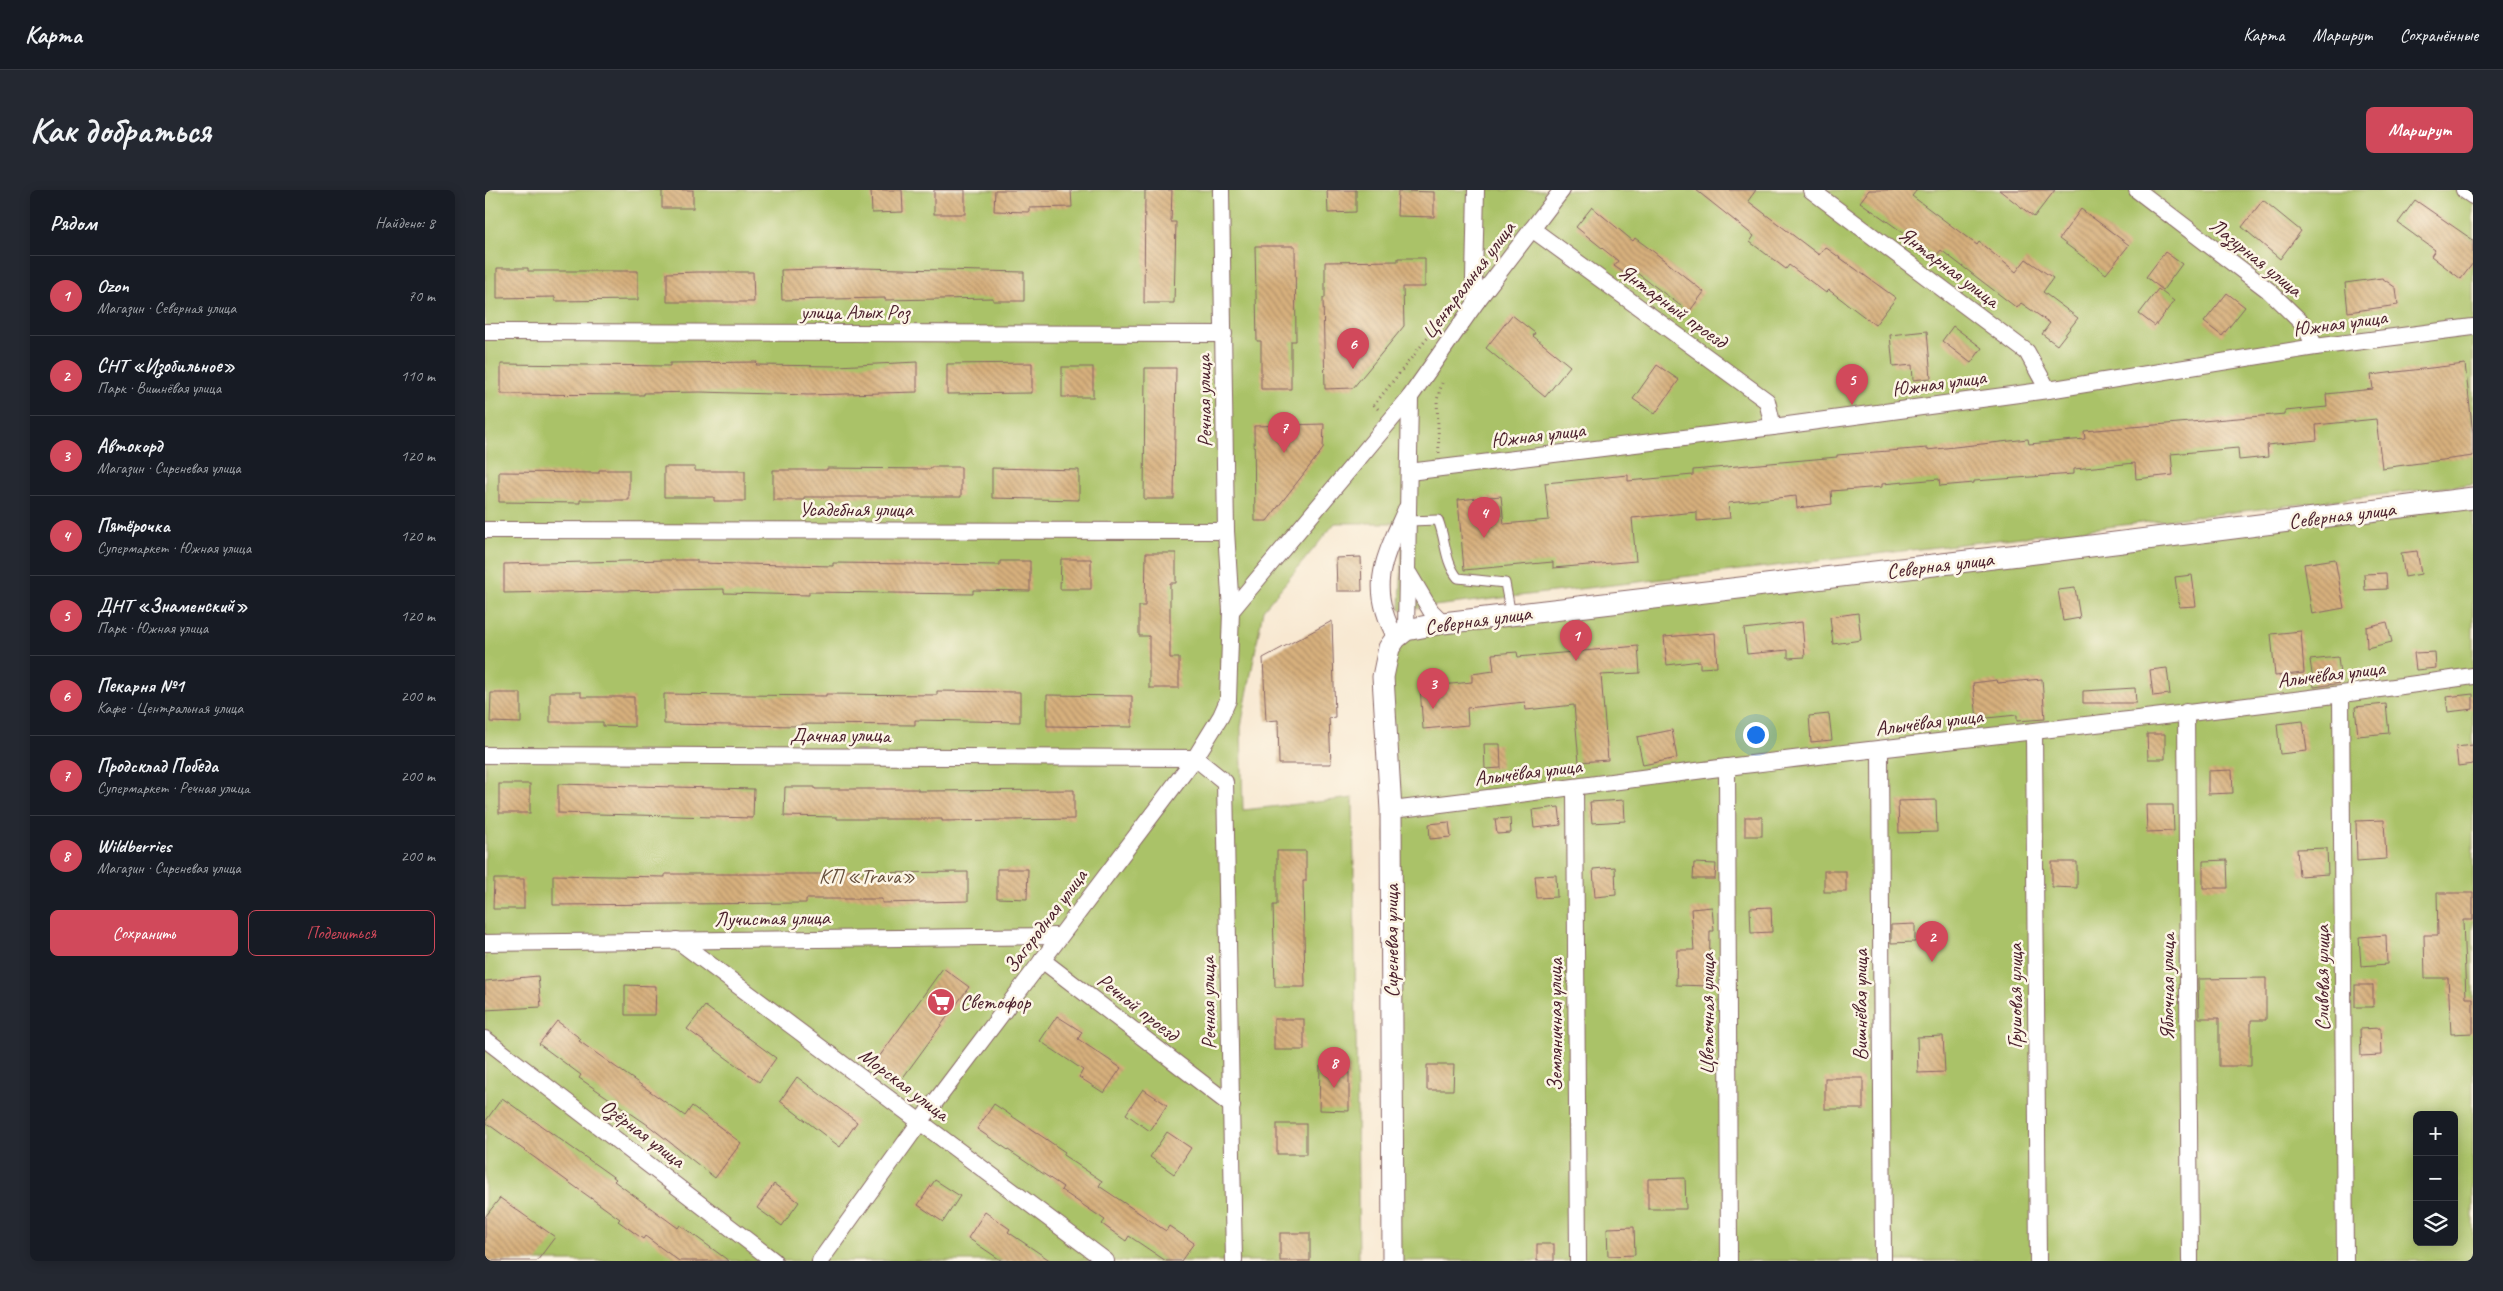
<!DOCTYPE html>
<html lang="ru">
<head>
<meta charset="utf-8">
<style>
	:root { --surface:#171b24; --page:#242831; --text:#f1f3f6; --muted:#9ea1a6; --line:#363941; --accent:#d1495b }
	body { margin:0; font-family:Caveat,sans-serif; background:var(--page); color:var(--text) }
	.controls { position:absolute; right:15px; bottom:15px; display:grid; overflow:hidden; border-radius:8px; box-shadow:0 2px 12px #0003 }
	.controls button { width:45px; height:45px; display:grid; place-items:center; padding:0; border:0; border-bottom:1px solid var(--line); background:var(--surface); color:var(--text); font:25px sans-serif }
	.you { position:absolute; left:1270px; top:544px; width:18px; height:18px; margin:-12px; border:4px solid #fff; border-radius:50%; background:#1a73e8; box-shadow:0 0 0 8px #1a73e833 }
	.badge { display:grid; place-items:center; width:32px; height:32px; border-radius:50%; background:var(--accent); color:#fff; font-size:16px; font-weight:700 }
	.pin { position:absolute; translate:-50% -41px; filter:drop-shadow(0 1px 2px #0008) }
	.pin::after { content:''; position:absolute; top:26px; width:18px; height:15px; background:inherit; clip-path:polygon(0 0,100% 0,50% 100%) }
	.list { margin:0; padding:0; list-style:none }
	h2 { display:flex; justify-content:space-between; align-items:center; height:65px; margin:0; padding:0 20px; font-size:21px }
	h2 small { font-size:16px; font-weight:400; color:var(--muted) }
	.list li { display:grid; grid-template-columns:32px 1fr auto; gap:15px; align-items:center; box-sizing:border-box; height:80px; padding:0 20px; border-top:1px solid var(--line) }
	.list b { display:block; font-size:19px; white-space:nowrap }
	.list p { margin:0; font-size:16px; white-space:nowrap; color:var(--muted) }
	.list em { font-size:16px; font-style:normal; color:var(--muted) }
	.actions { display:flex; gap:10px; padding:15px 20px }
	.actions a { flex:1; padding:11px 0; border:1px solid var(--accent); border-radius:8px; text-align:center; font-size:18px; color:var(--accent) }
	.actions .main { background:var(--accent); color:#fff }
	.icon { flex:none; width:28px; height:28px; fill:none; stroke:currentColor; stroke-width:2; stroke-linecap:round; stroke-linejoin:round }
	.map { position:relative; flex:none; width:1988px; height:1071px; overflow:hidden; border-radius:8px }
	header { display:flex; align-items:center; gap:30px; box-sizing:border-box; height:70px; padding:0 25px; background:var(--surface); border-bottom:1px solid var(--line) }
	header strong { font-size:24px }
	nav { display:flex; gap:28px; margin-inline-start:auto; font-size:18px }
	.intro { display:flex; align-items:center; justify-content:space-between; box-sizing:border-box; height:120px; padding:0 30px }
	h1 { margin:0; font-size:35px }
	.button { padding:12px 22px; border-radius:8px; background:var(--accent); color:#fff; font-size:18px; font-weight:700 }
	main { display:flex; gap:30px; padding:0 30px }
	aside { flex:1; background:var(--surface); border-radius:8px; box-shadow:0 2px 12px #0003 }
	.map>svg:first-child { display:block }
	.green { fill:#aac268; stroke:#7a704a; fill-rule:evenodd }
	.building { fill:url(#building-back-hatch) }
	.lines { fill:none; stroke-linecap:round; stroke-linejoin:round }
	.service-casing { stroke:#876565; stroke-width:11 }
	.minor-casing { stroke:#876565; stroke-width:18 }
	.tertiary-casing { stroke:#876565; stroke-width:23 }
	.path { stroke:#876565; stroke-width:3; stroke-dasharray:1 4; stroke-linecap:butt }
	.service { stroke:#fff; stroke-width:9 }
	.minor { stroke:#fff; stroke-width:16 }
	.tertiary { stroke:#fff; stroke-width:21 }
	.labels { text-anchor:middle; stroke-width:5; stroke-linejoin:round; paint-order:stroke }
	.street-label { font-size:21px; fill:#4a1f2b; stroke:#fcf5e5 }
	.park-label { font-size:21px; fill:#67503d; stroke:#fcf5e5 }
	.poi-label { font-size:21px; fill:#4a1f2b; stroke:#fcf5e5; text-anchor:start }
</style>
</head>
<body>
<header>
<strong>Карта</strong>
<nav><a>Карта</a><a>Маршрут</a><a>Сохранённые</a></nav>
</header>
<div class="intro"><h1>Как добраться</h1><a class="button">Маршрут</a></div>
<main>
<aside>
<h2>Рядом<small>Найдено: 8</small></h2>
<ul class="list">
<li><span class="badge">1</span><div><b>Ozon</b><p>Магазин · Северная улица</p></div><em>70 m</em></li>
<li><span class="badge">2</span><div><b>СНТ «Изобильное»</b><p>Парк · Вишнёвая улица</p></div><em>110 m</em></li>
<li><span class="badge">3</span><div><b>Автокорд</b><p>Магазин · Сиреневая улица</p></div><em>120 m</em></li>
<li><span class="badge">4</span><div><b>Пятёрочка</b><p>Супермаркет · Южная улица</p></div><em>120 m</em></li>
<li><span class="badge">5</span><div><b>ДНТ «Знаменский»</b><p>Парк · Южная улица</p></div><em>120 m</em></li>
<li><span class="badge">6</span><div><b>Пекарня №1</b><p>Кафе · Центральная улица</p></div><em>200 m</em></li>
<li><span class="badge">7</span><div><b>Продсклад Победа</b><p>Супермаркет · Речная улица</p></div><em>200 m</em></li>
<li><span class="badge">8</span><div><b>Wildberries</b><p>Магазин · Сиреневая улица</p></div><em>200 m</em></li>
</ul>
<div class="actions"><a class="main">Сохранить</a><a>Поделиться</a></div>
</aside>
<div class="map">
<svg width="1988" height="1071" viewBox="0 0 1988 1071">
	<defs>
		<pattern id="building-back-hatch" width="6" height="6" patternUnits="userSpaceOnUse" patternTransform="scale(1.25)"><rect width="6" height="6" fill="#d7b07d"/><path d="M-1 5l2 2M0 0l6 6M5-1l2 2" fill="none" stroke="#b08f67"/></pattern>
	</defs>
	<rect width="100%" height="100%" fill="#fcf5e5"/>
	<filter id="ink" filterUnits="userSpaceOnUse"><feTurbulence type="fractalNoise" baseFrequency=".02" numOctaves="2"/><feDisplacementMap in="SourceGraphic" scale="10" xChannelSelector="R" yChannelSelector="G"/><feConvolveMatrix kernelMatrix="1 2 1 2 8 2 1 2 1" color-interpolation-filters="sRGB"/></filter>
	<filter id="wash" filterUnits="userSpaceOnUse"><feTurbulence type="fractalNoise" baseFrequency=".0096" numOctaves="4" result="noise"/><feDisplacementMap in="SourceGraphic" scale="20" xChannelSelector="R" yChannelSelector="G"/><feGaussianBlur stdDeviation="1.12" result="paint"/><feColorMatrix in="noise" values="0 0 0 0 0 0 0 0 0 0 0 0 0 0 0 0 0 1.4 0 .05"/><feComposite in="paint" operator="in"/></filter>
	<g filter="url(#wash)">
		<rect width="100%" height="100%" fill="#f8e8d1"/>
		<g class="green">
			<path d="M0,0H1988V294L915,420L918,333H850L778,420L756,537L758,620L868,608L874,1071H0Z"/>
			<path d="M1988,308V1071H908L898,487L911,448ZM1932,925H1969V1052H1932Z"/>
		</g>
		<g id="blocks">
			<g class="building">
				<rect x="177" y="0" width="31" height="18"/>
				<path d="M386,0H417L418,22L387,23Z"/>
				<rect x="449" y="0" width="31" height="24"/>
				<path d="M510,0H586L587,17L544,18V22L509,21Z"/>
				<path d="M660,0H687L686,32H691L689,113H659Z"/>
				<path d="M842,0H871V22L843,23Z"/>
				<path d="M1211,0H1271L1263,11L1334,65L1340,57L1411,108L1390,135L1344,100L1341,103L1304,75L1301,79L1265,52L1269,46Z"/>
				<path d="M1384,0H1432L1427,6L1492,55L1494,52L1531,82L1541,69L1568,88L1558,102L1593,128L1572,155L1557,144L1565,133L1536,113L1532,118L1456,60L1451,66L1375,12Z"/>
				<path d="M1514,0H1570L1549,27Z"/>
				<path d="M913,1L949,2V27L912,26Z"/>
				<path d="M1778,10L1816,41L1795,69L1757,37Z"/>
				<path d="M1930,10L1988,50V73L1976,89L1946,66L1950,60L1913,33Z"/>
				<path d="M1107,17L1148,51L1150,48L1169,62L1219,102L1204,122L1152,83L1148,89L1129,76L1133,71L1091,37Z"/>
				<path d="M1596,19L1644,55L1621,84L1574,49Z"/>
				<path d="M770,56H810L811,151H806V199H776V151H772Z"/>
				<path d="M1680,62L1697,74L1678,100L1661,87Z"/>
				<path d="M913,68H940V97H918L919,136L868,198L840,199L838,108H840V72L913,71Z"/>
				<path d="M12,78H43V81H153V110L70,111V107L12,108Z"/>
				<path d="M377,78L539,82V111H508V108L400,110V108L297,110L296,80Z"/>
				<path d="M212,82H268L269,112H182V83Z"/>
				<path d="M1897,88L1911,98L1913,115L1863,122L1860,93Z"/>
				<path d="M1673,99L1689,111L1670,136L1654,124Z"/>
				<path d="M1742,103L1760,117L1737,146L1719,132Z"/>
				<path d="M1027,125L1050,143L1048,146L1085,176L1060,207L1001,158Z"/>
				<path d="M1468,136L1497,158L1486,173L1457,151Z"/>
				<path d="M1442,141L1446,188L1428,190L1427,175L1408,177L1405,145Z"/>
				<path d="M272,172L271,175L352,176L432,172V202L324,205L215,202L159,203V205L16,204V174L185,176V173Z"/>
				<path d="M547,173V203L462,204V174Z"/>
				<path d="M1980,174L1988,244V266L1897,278L1891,229L1831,235L1832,250L1782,255L1783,267L1754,270L1753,258L1686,264L1688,285L1651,289L1650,273L1589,279V284L1489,291V293L1455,296L1454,289L1397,294V297L1346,301L1347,314L1312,318L1311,306L1243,313L1245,328L1212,331V322L1147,328L1151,371L1068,378V372L979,380L973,310L1016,306L1019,334L1064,330L1060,293L1143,285V291L1208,285V280L1352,267V265L1442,258V260L1543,249L1544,254L1600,249L1599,241L1800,224V221L1842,217L1841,204L1888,199L1886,185Z"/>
				<path d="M1172,175L1194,190L1170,224L1148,209Z"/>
				<rect x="577" y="177" width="31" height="30"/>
				<path d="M660,178H691L689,309H659Z"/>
				<path d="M839,234L838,259L782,331H770L769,236Z"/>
				<path d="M179,277H210V281H260V311H229V307H179Z"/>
				<path d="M446,277H476V307H319V310H288V280H342V278L446,279Z"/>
				<path d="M507,278L594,280V310L507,308Z"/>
				<path d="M114,280H144V310H95V313L14,312V282L114,283Z"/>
				<path d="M1932,361L1936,384L1920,387L1916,363Z"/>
				<path d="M661,363H691V393H685V468H694V498H664V446H654V416H660Z"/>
				<path d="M876,367L877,401H852L851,368Z"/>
				<path d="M576,369H606V399H575Z"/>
				<path d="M1850,369L1859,418L1827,424L1819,374Z"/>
				<path d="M181,370H212V373L348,376V373L515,375V371H545V401L488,400V404L324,402V405L239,403V399L19,403V374Z"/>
				<path d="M1901,383L1902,399L1880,400L1879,384Z"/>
				<path d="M1707,385L1711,416L1694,417L1690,387Z"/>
				<path d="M1590,398L1595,428L1578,431L1573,400Z"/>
				<path d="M1373,423L1376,450L1348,454L1345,427Z"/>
				<path d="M847,431L850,527L844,528L846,574H794L793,530L781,531L778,468Z"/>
				<path d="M1317,432L1320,467L1303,468V460L1262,464L1259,439Z"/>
				<path d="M1902,432L1907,452L1882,458L1881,437Z"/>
				<path d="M1816,441L1819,483L1790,486L1786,444Z"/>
				<path d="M1230,443L1232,477L1215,478V471L1182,475L1179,447Z"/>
				<path d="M1153,456L1155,483L1116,485L1123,570L1094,572L1089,515L1041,520L1040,512L982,518L983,535L938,539L935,497L987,492V484L1009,481L1007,464L1032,462L1033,467Z"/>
				<path d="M1950,462L1951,478L1931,480L1929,463Z"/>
				<path d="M1853,467L1856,493L1829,497L1825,470Z"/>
				<path d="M1682,478L1685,504L1668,506L1665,480Z"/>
				<path d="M1557,489L1560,529L1532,531V525L1492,529L1488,493L1512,490L1513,493Z"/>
				<path d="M1650,498L1651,513H1598V501Z"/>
				<path d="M452,501L535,502V532L430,530V535L316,534V536L179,534V504L341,506V504L452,505Z"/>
				<path d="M65,502H96V507H149V537L118,536V532H65Z"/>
				<path d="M6,503H36V533L5,532Z"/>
				<path d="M1988,504V519L1963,522L1961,507Z"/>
				<path d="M562,505L647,506V537L562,536Z"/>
				<path d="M1901,514L1904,543L1873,546L1870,517Z"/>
				<path d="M1344,524L1347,550L1326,552L1324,526Z"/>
				<path d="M1818,531L1822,561L1795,564L1792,534Z"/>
				<path d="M1187,540L1192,568L1158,575L1152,547Z"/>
				<path d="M1662,544H1680V569H1663Z"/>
				<path d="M999,554H1015L1016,578L1000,579Z"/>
				<path d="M1988,555V574L1973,576L1971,557Z"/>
				<path d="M1747,580L1748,603L1723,604V581Z"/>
				<rect x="14" y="594" width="31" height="29"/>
				<path d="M73,594L269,599L268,628L73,623Z"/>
				<path d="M300,597H330V599H433V601L589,600V629L457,631V629H352V627L299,626Z"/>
				<path d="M1139,610L1140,631L1107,633L1105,612Z"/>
				<path d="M1451,610L1452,642L1414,643L1413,611Z"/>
				<path d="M1661,615H1688L1689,641L1662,642Z"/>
				<path d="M1074,617L1076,635L1049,638L1047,620Z"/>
				<rect x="1260" y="627" width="17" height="19"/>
				<path d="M1025,628L1026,643L1012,644L1010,629Z"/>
				<path d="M1899,630L1901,669L1872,671L1871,631Z"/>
				<path d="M964,632L966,647L945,649L944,634Z"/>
				<path d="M1842,658L1843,684L1814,686L1812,659Z"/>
				<path d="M792,661H821V691H818L820,797H790L788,715H792Z"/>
				<path d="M1742,670L1743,698H1718V671Z"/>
				<path d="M1567,672H1592V698L1567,697Z"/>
				<path d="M1209,673L1231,674L1230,689H1208Z"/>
				<path d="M1130,677L1131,705L1110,707L1108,679Z"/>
				<path d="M512,679H543L542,709L512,708Z"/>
				<path d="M343,680H374V683L483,682V711L397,713V709H321V713L68,715V685L180,687V684H343Z"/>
				<rect x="1339" y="681" width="22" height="21"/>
				<path d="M1071,685L1072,707L1052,708L1050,686Z"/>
				<path d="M9,689H39V719H8Z"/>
				<path d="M1952,703H1988V730H1978L1981,808H1988V843L1966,844L1963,788H1940L1939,745H1953Z"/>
				<path d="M1227,717L1229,741H1225L1224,796L1191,795L1192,760H1209L1206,719Z"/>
				<path d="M1286,717L1287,742L1266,743L1265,718Z"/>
				<path d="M1430,734V752L1406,753V735Z"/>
				<path d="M1901,745L1902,774L1876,776L1874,747Z"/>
				<path d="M458,778L484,797L414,893L389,874Z"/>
				<path d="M53,786L56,817L0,820V791Z"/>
				<path d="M1781,788V830H1766V876H1734V828H1714L1713,789Z"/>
				<path d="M140,795L171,796L170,825H140Z"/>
				<rect x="1870" y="795" width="18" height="22"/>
				<path d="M220,816L291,868L274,892L202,839Z"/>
				<path d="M572,826L597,842L593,849L636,878L619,903L594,887L598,880L555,851Z"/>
				<rect x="789" y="829" width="30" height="31"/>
				<path d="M72,831L96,849L94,851L200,926L207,916L256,953L230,988L163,935L94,888L96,885L54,854Z"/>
				<path d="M1895,838L1896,865L1876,866L1875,839Z"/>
				<path d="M1458,846L1460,882L1433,883L1432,847Z"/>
				<path d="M942,875H969L968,900H942Z"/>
				<path d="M835,876H864V921L834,920Z"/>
				<path d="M312,887L372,932L355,957L295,911Z"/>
				<rect x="1340" y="888" width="38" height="31"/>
				<path d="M658,899L682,915L665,941L641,924Z"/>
				<path d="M17,908L131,989L129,991L193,1038L195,1035L244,1071H194L160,1046L158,1049L133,1031L135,1029L0,932Z"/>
				<path d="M509,914L580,962L578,965L617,991L614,996L681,1041L684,1036L709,1053L696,1071H681L644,1046L641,1051L617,1034L620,1030L576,1000L578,997L492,939Z"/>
				<rect x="792" y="934" width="29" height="30"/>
				<path d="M682,942L706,958L689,984L665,967Z"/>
				<path d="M1200,988L1201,1019H1163V989Z"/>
				<path d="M450,990L475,1006L458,1032L433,1015Z"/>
				<path d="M289,994L314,1012L297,1036L272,1018Z"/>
				<path d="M15,1008L70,1047L52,1071H0V1027Z"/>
				<path d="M500,1022L525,1039L523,1042L566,1071H517L483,1048Z"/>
				<path d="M1149,1037L1150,1065L1123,1066L1122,1038Z"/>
				<rect x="795" y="1043" width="30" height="28"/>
				<rect x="1052" y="1054" width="17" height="17"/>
			</g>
		</g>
	</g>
	<g filter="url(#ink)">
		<use href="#blocks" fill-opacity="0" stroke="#876565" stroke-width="1"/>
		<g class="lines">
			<defs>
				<path id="service" d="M924,331L953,330C961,349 959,371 973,388L1020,393L1026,425"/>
				<g id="minor">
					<path d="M991,0L989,89L992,111"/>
					<path d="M1326,0L1542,162L1563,200"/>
					<path d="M1652,0L1783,100L1820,136L1830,157"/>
					<path d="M1979,0L1988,6"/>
					<path d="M1047,39L1282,211L1288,237"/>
					<path d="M0,142L739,144"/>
					<path d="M924,282L1288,237L1563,200L1830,157L1988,137"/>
					<path d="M0,340L741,341"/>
					<path d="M924,384L946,421L958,433"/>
					<path d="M746,421L925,207L992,111L1077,0"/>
					<path d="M921,440L925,207"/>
					<path d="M911,448C882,396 899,369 921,319"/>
					<path d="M1856,505L1860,1071"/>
					<path d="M1701,522L1705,1071"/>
					<path d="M1549,542L1553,1071"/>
					<path d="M1395,560L1398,1071"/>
					<path d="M0,565L710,568L740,592L749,1071"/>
					<path d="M1242,577L1244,1071"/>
					<path d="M1090,598L1093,1071"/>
					<path d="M906,620C1018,607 1130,591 1243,577C1491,546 1740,522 1988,486"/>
					<path d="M192,750L621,1071"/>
					<path d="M0,753L575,746"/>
					<path d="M557,770L747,916"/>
					<path d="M0,849L289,1071"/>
					<path d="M335,1071L435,932L710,568L736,526L743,510L746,421L741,341L736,0"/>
				</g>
				<path id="tertiary" d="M908,1071L906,620L898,487L904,458L911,448L921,440L958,433L1542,364L1988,308"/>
			</defs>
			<use href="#service" class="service-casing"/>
			<use href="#minor" class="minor-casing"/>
			<use href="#tertiary" class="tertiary-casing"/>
			<g class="path">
				<path d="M893,219L889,215L952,136"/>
				<path d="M954,263L952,210L957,193"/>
			</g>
			<use href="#service" class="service"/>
			<use href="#minor" class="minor"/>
			<use href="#tertiary" class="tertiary"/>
		</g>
	</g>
	<defs>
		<symbol id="supermarket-disc" viewBox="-11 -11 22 22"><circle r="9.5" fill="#d1495b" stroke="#fcf5e5"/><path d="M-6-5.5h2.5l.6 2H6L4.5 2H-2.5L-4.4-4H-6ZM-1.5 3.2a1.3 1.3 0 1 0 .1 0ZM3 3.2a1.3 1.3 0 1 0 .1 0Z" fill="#fff"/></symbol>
	</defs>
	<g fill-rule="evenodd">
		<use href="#supermarket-disc" x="440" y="796" width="32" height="32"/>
	</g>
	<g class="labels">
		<g class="street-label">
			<text transform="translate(1771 67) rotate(39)" y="7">Лазурная улица</text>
			<text transform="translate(1464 77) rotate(37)" y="7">Янтарная улица</text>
			<text transform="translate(983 90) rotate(-53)" y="7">Центральная улица</text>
			<text transform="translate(1188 116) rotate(36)" y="7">Янтарный проезд</text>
			<text x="370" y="129">улица Алых Роз</text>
			<text transform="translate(1855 133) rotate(-8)" y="7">Южная улица</text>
			<text transform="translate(1454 193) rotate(-8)" y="7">Южная улица</text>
			<text transform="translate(719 211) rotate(-91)" y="7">Речная улица</text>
			<text transform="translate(1053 245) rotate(-7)" y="7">Южная улица</text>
			<text x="371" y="326">Усадебная улица</text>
			<text transform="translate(1857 325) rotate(-7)" y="7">Северная улица</text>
			<text transform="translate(1455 375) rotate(-7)" y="7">Северная улица</text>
			<text transform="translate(993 430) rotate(-8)" y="7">Северная улица</text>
			<text transform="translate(1846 484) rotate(-7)" y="7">Алычёвая улица</text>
			<text transform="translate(1444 532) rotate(-7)" y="7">Алычёвая улица</text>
			<text x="355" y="552">Дачная улица</text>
			<text transform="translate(1043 582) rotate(-7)" y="7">Алычёвая улица</text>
			<text transform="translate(287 728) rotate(-1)" y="7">Лучистая улица</text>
			<text transform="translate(560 731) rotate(-53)" y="7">Загородная улица</text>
			<text transform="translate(906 751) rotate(-90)" y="7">Сиреневая улица</text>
			<text transform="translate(1837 788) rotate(-90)" y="7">Сливовая улица</text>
			<text transform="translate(1682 797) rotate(-90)" y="7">Яблочная улица</text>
			<text transform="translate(1530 806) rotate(-90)" y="7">Грушовая улица</text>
			<text transform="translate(723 813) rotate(-91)" y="7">Речная улица</text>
			<text transform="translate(1375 815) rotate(-90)" y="7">Вишнёвая улица</text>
			<text transform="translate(653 817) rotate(38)" y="7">Речной проезд</text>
			<text transform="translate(1222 824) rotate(-90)" y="7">Цветочная улица</text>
			<text transform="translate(1070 835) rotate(-90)" y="7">Земляничная улица</text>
			<text transform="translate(419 894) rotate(37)" y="7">Морская улица</text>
			<text transform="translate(158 943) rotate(37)" y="7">Озёрная улица</text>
		</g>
		<g class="park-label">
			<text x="382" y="693">КП «Trava»</text>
		</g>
		<g class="poi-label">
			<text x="475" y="819">Светофор</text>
		</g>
	</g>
</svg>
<div class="controls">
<button>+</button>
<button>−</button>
<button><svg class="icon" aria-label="layers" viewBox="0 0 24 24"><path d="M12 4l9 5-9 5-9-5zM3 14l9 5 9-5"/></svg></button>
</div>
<div class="you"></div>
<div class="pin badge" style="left:1091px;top:471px">1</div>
<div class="pin badge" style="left:1447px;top:772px">2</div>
<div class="pin badge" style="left:948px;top:519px">3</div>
<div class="pin badge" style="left:999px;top:348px">4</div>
<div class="pin badge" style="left:1367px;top:215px">5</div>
<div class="pin badge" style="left:868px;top:179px">6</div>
<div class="pin badge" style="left:799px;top:263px">7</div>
<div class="pin badge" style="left:849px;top:898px">8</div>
</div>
</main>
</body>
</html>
